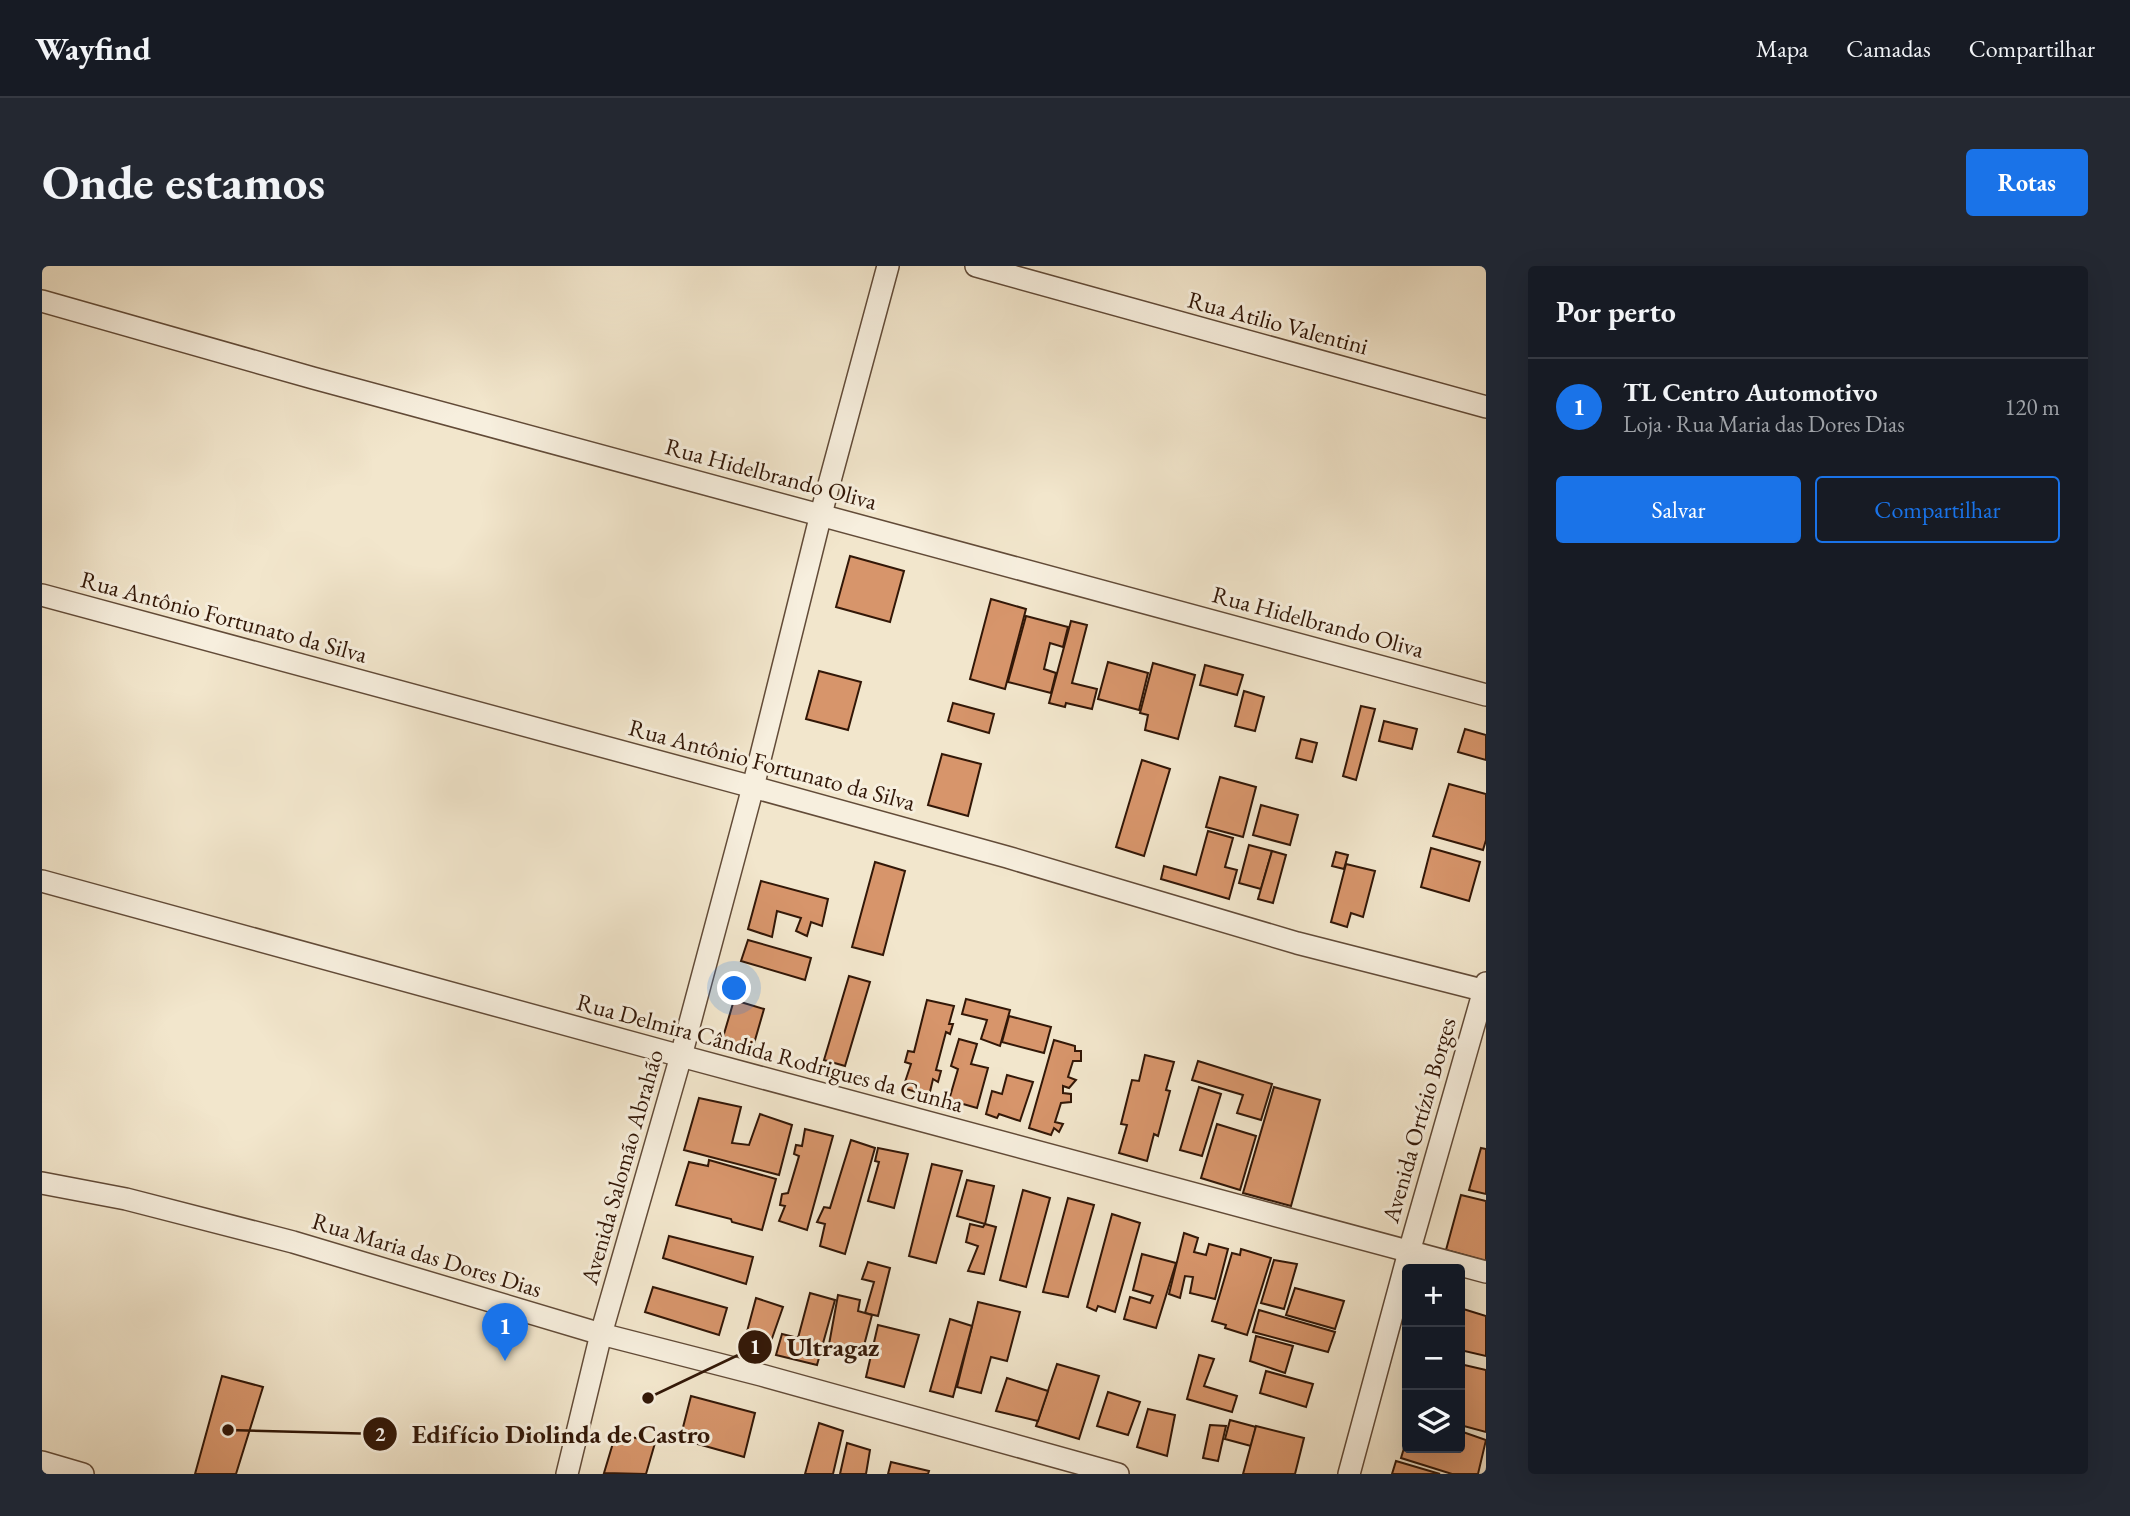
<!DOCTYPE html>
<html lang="pt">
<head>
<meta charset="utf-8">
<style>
	:root { --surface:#171b24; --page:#242831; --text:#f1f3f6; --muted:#9ea1a6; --line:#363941; --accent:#1a73e8 }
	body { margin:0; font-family:"EB Garamond",serif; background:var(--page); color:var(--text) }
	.controls { position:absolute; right:21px; bottom:21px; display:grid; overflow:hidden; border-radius:7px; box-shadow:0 7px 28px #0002 }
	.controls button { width:63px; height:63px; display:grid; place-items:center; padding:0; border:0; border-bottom:2px solid var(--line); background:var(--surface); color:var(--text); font:35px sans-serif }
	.you { position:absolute; left:693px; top:723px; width:24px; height:24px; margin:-18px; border:5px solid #fff; border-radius:50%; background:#1a73e8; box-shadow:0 0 0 10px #1a73e833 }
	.badge { display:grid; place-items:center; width:46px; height:46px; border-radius:50%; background:var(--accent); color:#fff; font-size:23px; font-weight:700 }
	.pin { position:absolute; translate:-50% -58px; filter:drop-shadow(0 2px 4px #0008) }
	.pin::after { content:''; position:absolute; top:37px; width:24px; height:21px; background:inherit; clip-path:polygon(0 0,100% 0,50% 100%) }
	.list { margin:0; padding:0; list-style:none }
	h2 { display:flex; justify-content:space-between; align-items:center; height:91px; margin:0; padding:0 28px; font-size:30px }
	h2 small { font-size:23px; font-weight:400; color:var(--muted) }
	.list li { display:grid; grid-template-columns:46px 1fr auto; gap:21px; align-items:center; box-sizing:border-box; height:98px; padding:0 28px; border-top:2px solid var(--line) }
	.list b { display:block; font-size:26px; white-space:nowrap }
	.list p { margin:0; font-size:23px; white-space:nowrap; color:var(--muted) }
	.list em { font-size:23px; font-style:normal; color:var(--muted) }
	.actions { display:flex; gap:14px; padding:21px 28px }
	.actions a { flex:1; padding:16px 0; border:2px solid var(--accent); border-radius:7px; text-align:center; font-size:24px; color:var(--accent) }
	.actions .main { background:var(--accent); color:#fff }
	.icon { flex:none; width:38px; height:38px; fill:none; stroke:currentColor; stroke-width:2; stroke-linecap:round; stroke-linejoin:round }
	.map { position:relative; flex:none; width:1444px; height:1208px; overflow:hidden; border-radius:7px }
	header { display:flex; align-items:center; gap:42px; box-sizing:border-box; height:98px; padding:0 35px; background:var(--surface); border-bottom:2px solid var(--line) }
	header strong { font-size:33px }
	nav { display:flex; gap:38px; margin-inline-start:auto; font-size:24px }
	.intro { display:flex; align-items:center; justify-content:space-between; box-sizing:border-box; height:168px; padding:0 42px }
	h1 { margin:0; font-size:49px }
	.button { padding:18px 32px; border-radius:7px; background:var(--accent); color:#fff; font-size:24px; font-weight:700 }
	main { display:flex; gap:42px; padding:0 42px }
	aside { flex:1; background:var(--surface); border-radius:7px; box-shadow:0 7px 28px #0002 }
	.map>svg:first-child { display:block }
	.building { fill:#d7956b; stroke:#321707; stroke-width:2 }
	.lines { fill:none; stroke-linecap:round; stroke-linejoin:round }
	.minor-casing { stroke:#624b38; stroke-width:24 }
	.minor { stroke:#f7efde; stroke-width:21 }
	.labels { text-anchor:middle; stroke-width:6; stroke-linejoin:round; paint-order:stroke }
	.street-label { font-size:24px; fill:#321707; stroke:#f7efde }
	.leader { fill:none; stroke:#321707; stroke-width:2.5 }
	.callout-dot { fill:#321707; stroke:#f7efde; stroke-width:2.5 }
	.mark-label { font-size:21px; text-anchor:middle; font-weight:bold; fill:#fff }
	.callout-label { font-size:26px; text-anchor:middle; font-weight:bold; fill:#321707; stroke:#f7efde; stroke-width:6; stroke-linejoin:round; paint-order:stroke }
</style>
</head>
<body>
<header>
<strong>Wayfind</strong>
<nav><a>Mapa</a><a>Camadas</a><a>Compartilhar</a></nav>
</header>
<div class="intro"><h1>Onde estamos</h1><a class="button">Rotas</a></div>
<main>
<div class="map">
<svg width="1444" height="1208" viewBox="0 0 1444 1208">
	<rect width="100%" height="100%" fill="#f2e6cc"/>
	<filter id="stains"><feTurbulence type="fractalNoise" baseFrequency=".00286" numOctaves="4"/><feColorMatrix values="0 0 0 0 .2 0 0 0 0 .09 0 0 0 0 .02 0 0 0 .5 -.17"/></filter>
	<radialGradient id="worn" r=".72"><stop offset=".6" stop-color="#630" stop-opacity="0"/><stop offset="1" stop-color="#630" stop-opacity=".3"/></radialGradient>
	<g class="building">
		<path d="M808,290L862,305L848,356L794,341Z"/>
		<path d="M949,333L984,343L963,423L928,413Z"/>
		<path d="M984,350L1026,361L1021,381L1008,377L1002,403L1014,407L1009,427L966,416Z"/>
		<path d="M1029,355L1045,359L1030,417L1055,423L1050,443L1024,437L1023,441L1007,437Z"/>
		<path d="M1066,396L1106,407L1097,444L1056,433Z"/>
		<path d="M1111,397L1153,409L1136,473L1103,464L1106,449L1098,447Z"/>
		<path d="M1163,399L1201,409L1195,429L1158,419Z"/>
		<path d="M777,405L819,416L806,464L764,453Z"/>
		<path d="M1202,425L1222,431L1213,465L1193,460Z"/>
		<path d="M911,437L952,448L947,467L906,455Z"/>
		<path d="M1319,440L1333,443L1314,514L1301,510Z"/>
		<path d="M1342,455L1375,463L1370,483L1337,475Z"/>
		<path d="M1423,463L1444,469V494L1416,486Z"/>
		<path d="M1259,473L1275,477L1270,496L1254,492Z"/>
		<path d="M900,488L939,498L926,550L886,539Z"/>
		<path d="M1100,494L1128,503L1102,590L1074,581Z"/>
		<path d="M1178,511L1214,521L1201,571L1164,561Z"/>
		<path d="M1407,518L1444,528V574L1441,584L1391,570Z"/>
		<path d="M1219,539L1256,549L1248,579L1211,569Z"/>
		<path d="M1166,565L1191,572L1183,601L1195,604L1187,633L1119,613L1122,600L1154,609Z"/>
		<path d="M1207,579L1230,585L1219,623L1197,617Z"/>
		<path d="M1389,582L1438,596L1427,635L1379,621Z"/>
		<path d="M1230,585L1244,589L1231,637L1216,633Z"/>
		<path d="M1294,586L1306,589L1302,603L1290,600Z"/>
		<path d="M833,596L863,605L841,689L810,681Z"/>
		<path d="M1304,598L1333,605L1321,651L1309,647L1305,661L1289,656Z"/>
		<path d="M719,615L786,633L780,660L769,656L765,670L754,665L759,652L735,645L730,671L706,663Z"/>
		<path d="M706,674L769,692L763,714L699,695Z"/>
		<path d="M807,710L828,716L803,800L782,794Z"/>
		<path d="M924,733L968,744L958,780L939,773L945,754L920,748Z"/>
		<path d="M692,734L722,743L709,788L679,778Z"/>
		<path d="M885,734L912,740L907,758H911L908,768L904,766L894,804L899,805L896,816L891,813L887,830L861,822L869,798L863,796L866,785L872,786Z"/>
		<path d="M967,750L1009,761L1002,787L960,776Z"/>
		<path d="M917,773L935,778L929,798L946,802L935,842L907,834L916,803L909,800Z"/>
		<path d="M1012,774L1033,780V785H1039V795H1031L1026,811L1034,814L1027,822L1021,820V827L1029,828V836L1019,837L1013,856L1021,858L1017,866L1012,862L1009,869L987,862Z"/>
		<path d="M1103,789L1132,796L1124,824L1128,825L1116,870L1112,868L1105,895L1077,887L1085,859L1079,858L1090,814L1097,815Z"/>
		<path d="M1156,795L1230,818L1219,854L1195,847L1201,829L1150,814Z"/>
		<path d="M965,809L991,816L978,855L957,848L955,852L944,848L950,825L960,828Z"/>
		<path d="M1157,821L1179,828L1160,890L1138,884Z"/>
		<path d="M1232,821L1278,834L1249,940L1201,927Z"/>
		<path d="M657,832L699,841L690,877L707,879L718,848L750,859L737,909L642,884Z"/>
		<path d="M1175,858L1214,870L1198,924L1159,912Z"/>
		<path d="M763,863L791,870L765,964L737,955L743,940L738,939L740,928L746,927L757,890L752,888L754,879L760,880Z"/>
		<path d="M809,874L833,882L803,988L778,980L783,958L775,956L782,941L788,942Z"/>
		<path d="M836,882L866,888L852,942L826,935L837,896L833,895Z"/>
		<path d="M1439,882L1444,883V928L1427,924Z"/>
		<path d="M667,894L734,913L720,964L690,956L689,953L634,939L647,896L666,900Z"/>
		<path d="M890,898L920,905L894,997L867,990Z"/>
		<path d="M925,914L952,920L943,958L915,950Z"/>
		<path d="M981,924L1008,932L984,1021L958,1014Z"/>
		<path d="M1419,929L1444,935V995L1404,984Z"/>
		<path d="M1026,932L1052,939L1026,1031L1001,1026Z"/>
		<path d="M1070,948L1098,957L1073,1046L1056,1040L1054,1045L1045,1041Z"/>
		<path d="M928,958L941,961L943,958L954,961L942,1008L926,1005L936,980L924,976Z"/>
		<path d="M1142,967L1156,972L1152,986L1164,989L1167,978L1186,983L1173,1033L1148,1027L1151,1011L1143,1010L1138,1032L1127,1028Z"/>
		<path d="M627,970L711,991L704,1018L621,992Z"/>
		<path d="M1199,983L1229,992L1205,1069L1183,1062L1184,1059L1170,1055L1190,987L1198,989Z"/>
		<path d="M1100,988L1134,997L1114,1062L1082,1053L1088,1031L1108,1037L1111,1030L1091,1024Z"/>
		<path d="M1232,994L1255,998L1242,1043L1219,1037Z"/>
		<path d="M826,996L848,1002L836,1050L823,1047L832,1016L820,1013Z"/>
		<path d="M611,1021L685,1042L677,1069L603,1046Z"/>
		<path d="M1253,1022L1302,1035L1293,1063L1244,1049Z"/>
		<path d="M768,1027L793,1034L775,1099L734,1089L740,1068L756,1072Z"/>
		<path d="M796,1029L818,1034L816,1045L830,1049L819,1091L786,1084Z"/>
		<path d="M714,1032L741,1041L727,1081L703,1073Z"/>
		<path d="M936,1036L978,1046L965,1095L949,1091L939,1127L915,1121Z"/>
		<path d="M1418,1042L1444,1050V1090L1418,1084Z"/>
		<path d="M1217,1044L1293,1066L1286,1086L1211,1066Z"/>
		<path d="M908,1053L930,1060L911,1131L888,1125Z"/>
		<path d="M836,1059L877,1069L862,1121L824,1111Z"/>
		<path d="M1214,1070L1251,1080L1243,1107L1208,1095Z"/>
		<path d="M1157,1089L1172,1093L1162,1120L1195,1130L1190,1146L1145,1133Z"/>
		<path d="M1015,1098L1057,1110L1037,1173L994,1160Z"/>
		<path d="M1418,1098L1444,1104V1166L1418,1159Z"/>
		<path d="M1224,1105L1271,1118L1264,1141L1218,1127Z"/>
		<path d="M180,1110L221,1121L194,1208H153Z"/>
		<path d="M965,1112L1006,1125L996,1155L954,1145Z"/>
		<path d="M1066,1126L1098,1136L1086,1169L1055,1160Z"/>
		<path d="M649,1130L713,1147L702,1191L638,1173Z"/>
		<path d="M1106,1143L1133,1149L1125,1190L1095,1181Z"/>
		<path d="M1188,1154L1214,1161L1209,1180L1183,1173Z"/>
		<path d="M777,1157L801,1165L791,1208H763Z"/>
		<path d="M1168,1159L1184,1160L1176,1195L1161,1192Z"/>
		<path d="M1214,1160L1262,1172L1253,1208H1201Z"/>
		<path d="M1418,1165L1444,1174L1436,1208H1410L1359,1192L1365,1172V1182H1418Z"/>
		<path d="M574,1167L613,1177L604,1208L562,1207Z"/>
		<path d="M805,1177L828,1184L824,1208H798Z"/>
		<path d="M1354,1195L1398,1208H1350Z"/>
		<path d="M849,1196L887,1205L886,1208H846Z"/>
	</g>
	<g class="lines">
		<defs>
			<g id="minor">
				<path d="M934,0L1444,141"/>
				<path d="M0,35L271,112L1444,429"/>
				<path d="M0,329L711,521L965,591L1255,677L1444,725"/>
				<path d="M0,615L639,790L1444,1006"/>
				<path d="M0,917L84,933L251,976L559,1068L719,1109L1076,1208"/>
				<path d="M0,1196L41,1208"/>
				<path d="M525,1208L559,1068L639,790L711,521L779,248L846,0"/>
				<path d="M1307,1208L1367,986L1444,717"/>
			</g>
		</defs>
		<use href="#minor" class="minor-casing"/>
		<use href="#minor" class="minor"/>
	</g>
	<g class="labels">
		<g class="street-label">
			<text transform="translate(1236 57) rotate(15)" y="8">Rua Atilio Valentini</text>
			<text transform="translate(729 208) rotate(15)" y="8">Rua Hidelbrando Oliva</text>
			<text transform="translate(182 351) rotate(15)" y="8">Rua Antônio Fortunato da Silva</text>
			<text transform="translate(1276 356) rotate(15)" y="8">Rua Hidelbrando Oliva</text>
			<text transform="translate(730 499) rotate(15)" y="8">Rua Antônio Fortunato da Silva</text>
			<text transform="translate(728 787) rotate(15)" y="8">Rua Delmira Cândida Rodrigues da Cunha</text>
			<text transform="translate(1377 854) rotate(-74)" y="8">Avenida Ortízio Borges</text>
			<text transform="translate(580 901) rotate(-74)" y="8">Avenida Salomão Abrahão</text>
			<text transform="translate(385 989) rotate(17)" y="8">Rua Maria das Dores Dias</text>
		</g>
	</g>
	<path class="leader" d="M606 1132L713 1081M186 1164L338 1168"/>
	<g class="callout-dot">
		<circle cx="606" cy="1132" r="7"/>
		<circle cx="186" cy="1164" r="7"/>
		<circle cx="713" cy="1081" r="18"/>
		<circle cx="338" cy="1168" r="18"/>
	</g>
	<g class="mark-label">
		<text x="713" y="1088">1</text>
		<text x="338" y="1175">2</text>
	</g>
	<g class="callout-label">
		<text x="791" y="1090">Ultragaz</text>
		<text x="519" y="1177">Edifício Diolinda de Castro</text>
	</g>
	<rect width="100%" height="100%" filter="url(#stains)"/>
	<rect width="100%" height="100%" fill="url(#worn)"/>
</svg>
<div class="controls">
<button>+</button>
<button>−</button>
<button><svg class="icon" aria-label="layers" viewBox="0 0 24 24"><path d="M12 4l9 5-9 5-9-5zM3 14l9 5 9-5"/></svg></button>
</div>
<div class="you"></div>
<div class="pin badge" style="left:463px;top:1095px">1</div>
</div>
<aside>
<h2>Por perto<small></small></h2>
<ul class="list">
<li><span class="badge">1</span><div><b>TL Centro Automotivo</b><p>Loja · Rua Maria das Dores Dias</p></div><em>120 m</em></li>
</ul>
<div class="actions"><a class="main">Salvar</a><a>Compartilhar</a></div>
</aside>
</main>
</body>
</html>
